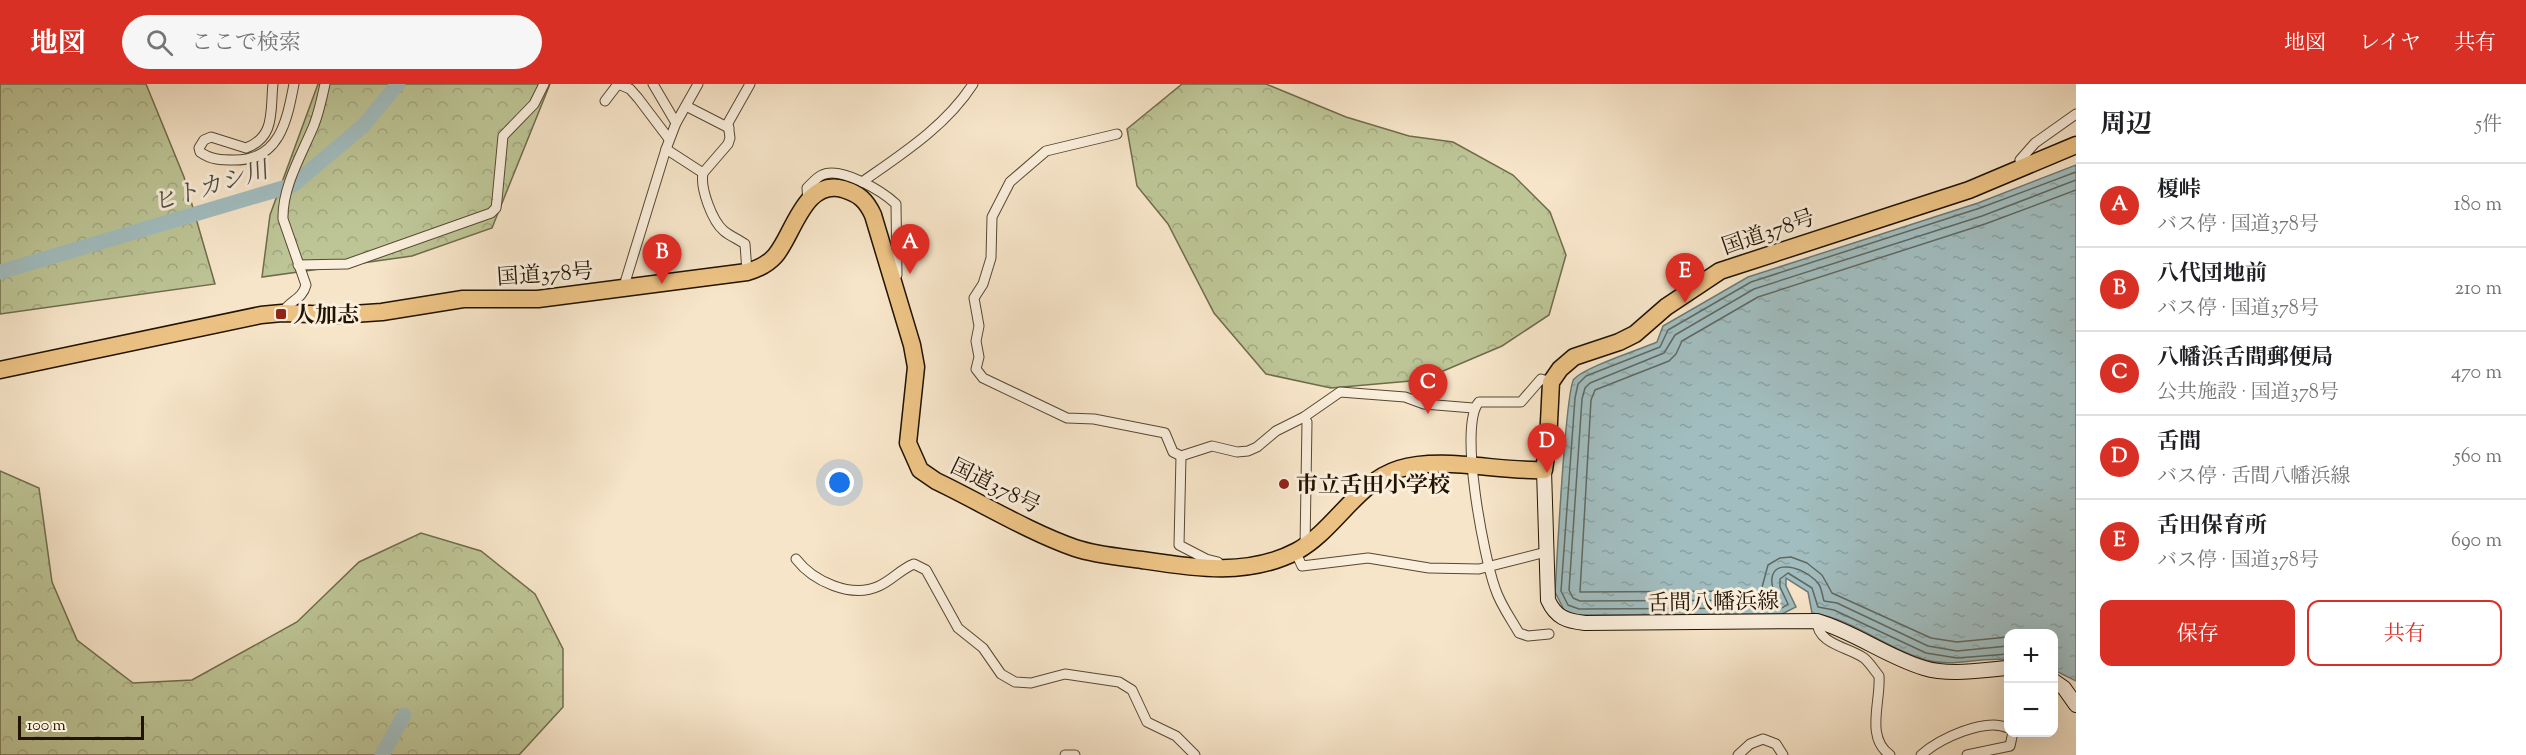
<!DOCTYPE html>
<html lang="ja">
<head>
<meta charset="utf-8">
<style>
	:root { --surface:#fff; --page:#f6f6f6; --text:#202124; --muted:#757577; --line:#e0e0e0; --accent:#d93025 }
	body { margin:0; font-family:"Sorts Mill Goudy","Noto Serif JP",serif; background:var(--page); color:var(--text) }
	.controls { position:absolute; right:18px; bottom:18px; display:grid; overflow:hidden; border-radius:12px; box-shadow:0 6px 24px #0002 }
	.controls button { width:54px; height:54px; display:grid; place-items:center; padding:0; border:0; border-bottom:2px solid var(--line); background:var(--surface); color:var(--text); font:30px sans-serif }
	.scale { position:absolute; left:18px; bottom:15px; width:126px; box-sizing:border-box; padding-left:6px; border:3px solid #211300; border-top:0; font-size:16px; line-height:21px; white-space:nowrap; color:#211300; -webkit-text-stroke:4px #faeedc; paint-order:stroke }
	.you { position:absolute; left:840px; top:399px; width:21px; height:21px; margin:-15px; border:4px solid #fff; border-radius:50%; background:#1a73e8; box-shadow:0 0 0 9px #1a73e833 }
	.badge { display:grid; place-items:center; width:39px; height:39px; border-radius:50%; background:var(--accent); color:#fff; font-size:20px; font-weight:700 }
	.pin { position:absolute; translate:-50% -50px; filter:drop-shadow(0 2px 3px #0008) }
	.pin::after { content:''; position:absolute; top:32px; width:21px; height:18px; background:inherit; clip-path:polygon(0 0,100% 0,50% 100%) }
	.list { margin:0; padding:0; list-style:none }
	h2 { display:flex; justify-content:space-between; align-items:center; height:78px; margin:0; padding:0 24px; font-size:26px }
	h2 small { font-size:20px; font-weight:400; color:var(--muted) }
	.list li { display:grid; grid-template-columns:39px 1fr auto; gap:18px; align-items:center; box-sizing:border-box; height:84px; padding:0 24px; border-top:2px solid var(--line) }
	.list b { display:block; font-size:22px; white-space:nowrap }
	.list p { margin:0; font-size:20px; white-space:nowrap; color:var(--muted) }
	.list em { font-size:20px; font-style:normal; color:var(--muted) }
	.actions { display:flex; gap:12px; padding:18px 24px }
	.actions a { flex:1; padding:14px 0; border:2px solid var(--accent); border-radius:12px; text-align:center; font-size:21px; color:var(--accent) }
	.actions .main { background:var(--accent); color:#fff }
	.icon { flex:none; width:33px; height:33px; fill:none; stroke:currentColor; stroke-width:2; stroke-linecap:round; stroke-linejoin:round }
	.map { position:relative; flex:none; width:2076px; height:671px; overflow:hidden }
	header { display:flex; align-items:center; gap:36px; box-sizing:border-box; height:84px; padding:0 30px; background:var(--accent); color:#fff }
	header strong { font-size:28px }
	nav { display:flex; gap:33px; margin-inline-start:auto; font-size:21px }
	.search { width:420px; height:54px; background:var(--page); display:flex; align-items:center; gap:15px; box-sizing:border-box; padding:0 21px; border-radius:33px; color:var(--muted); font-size:22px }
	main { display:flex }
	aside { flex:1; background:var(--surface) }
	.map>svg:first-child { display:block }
	.forest { fill:url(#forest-crowns); stroke:#6f6c4b; stroke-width:1.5 }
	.water { fill:url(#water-ripples); stroke:#6e7973; stroke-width:1.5 }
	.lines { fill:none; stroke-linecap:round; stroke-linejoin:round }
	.shore { stroke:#616860; stroke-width:1.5 }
	.river { stroke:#a1bdbf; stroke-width:15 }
	.minor-casing { stroke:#564832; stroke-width:11 }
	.secondary-casing { stroke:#211300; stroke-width:16 }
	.trunk-casing { stroke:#211300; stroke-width:19 }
	.minor { stroke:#faeedc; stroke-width:9 }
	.secondary { stroke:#faeedc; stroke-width:14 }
	.trunk { stroke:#ecc284; stroke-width:16 }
	.poi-dot { fill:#8f2418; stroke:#faeedc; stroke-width:2 }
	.labels { text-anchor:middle; stroke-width:6; stroke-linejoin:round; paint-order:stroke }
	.street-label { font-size:22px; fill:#211300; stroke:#faeedc }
	.poi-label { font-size:22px; font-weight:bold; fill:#211300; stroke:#faeedc; text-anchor:start }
	.water-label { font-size:24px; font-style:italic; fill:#4e4e43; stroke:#faeedc }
</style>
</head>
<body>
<header>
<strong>地図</strong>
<div class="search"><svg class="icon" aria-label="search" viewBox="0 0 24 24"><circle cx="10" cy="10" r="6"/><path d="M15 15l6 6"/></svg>ここで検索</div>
<nav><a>地図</a><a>レイヤ</a><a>共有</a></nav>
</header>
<main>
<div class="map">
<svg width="2076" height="671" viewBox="0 0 2076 671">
	<defs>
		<pattern id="forest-crowns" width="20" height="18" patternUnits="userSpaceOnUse" patternTransform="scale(1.5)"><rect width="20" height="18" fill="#bdc596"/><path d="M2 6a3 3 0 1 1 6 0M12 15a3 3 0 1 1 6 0" fill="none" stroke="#a2a880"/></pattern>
		<pattern id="water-ripples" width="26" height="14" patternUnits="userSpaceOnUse" patternTransform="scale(1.5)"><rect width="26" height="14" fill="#a1bdbf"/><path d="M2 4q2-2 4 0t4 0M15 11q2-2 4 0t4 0" fill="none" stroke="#8aa2a2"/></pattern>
	</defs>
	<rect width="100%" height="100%" fill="#f7e5c9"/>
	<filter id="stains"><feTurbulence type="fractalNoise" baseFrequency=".00333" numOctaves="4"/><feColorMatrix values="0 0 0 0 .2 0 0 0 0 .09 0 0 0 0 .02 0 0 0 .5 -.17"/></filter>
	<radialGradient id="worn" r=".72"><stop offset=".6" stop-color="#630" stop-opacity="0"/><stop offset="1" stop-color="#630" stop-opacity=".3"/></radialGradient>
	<g class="forest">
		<path d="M0,0H146L184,93L215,200L0,230Z"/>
		<path d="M318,0H550L492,144L412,172L262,193L270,131Z"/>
		<path d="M1182,0H1266L1346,33L1409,52L1453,58L1513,91L1550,128L1566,171L1549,231L1502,262L1422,296L1331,304L1266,290L1214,229L1168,140L1137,102L1127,45Z"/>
		<path d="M0,387L39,404L52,498L77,556L133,599L192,596L297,538L359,478L421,449L481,467L535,510L563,565V623L519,671H0Z"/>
	</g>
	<path class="water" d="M2076,81V597L2054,586V550H2008V576C1980,572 1955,584 1926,576C1886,565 1854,535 1812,529L1808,508L1786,494V502L1796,523L1782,530L1577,531L1564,526L1555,508C1557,481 1565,305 1574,295C1585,283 1639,266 1657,258L1663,242L1748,193L1978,119Z"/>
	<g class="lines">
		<g class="shore">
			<path d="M2008,553L1957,558L1931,554L1832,509L1822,491L1807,479L1791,473L1780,474L1768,481L1761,507L1580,508L1591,316L1595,306L1669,277L1676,270L1682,257L1758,213L1985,140L2076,106"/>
			<path d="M2008,562L1957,567L1928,562L1837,519L1824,517C1822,511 1822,504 1818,499C1798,477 1759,474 1776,513L1773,516L1580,517L1573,514L1569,506L1582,315L1585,304L1590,299L1664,269L1675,251L1754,205L1982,132L2076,96"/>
			<path d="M2008,570L1957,574L1926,569L1834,526L1818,523L1812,504L1788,489L1780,495V503L1788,520L1782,524L1579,525L1568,521L1561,507L1575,314L1578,300L1586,292L1660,263L1668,246L1751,198L1980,124L2076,88"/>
		</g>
		<g class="river">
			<path d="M0,188L293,101L363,42L398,0"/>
			<path d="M382,671L404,631"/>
		</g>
		<defs>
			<g id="minor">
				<path d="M273,0C270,26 276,53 246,64L211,53L204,56L199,64L200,68C211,76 222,76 235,76C280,76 287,36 294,0"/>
				<path d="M653,0L676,39"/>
				<path d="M605,17L618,0L630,5L638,14L669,55"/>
				<path d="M686,22L729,44"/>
				<path d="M1117,50L1046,67L1010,98L992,133L991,174L983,200L974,214L979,242L976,257L979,273L976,285L983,294L1067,334L1094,335L1165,349L1173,368L1181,372L1212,362L1237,368L1248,367L1257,363L1276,347L1304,333L1340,308L1405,313L1424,320L1473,324"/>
				<path d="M666,65L703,89C700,104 712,137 724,147C730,152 738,155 745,160L747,188"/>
				<path d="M2024,84L2020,76L2035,59L2076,30"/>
				<path d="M703,89L728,60L730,54L728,39L750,0"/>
				<path d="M862,98C902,70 946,42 973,0"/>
				<path d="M808,118L807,104C811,100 817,93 822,91C841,82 882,107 896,120L897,191"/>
				<path d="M298,181L347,180L491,129L496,124L497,116L503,52L534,20L544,0"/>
				<path d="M623,205L666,65L676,39L698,0"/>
				<path d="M282,229C290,216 302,216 306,201L283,135C282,103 302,70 314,41C319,28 322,14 325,0"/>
				<path d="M1304,333L1307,338L1305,462"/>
				<path d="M1181,372L1179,461L1206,475L1218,478"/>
				<path d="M1295,467L1302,482L1368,474L1429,484L1479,485L1546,468"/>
				<path d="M796,475C813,497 851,515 879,502C892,496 901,485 914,480L926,486L958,544L983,564L1001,590L1015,598L1031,599L1065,590L1119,598L1132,606L1147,638L1176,652L1195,671"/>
				<path d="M1817,537C1817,560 1848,563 1864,574C1870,579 1874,586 1879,592C1881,618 1865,653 1890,671"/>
				<path d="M1549,550L1528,552L1519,549C1511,535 1500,520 1495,504C1484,473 1458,341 1479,318H1521L1541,295L1551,298"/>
				<path d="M1065,671H1075"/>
				<path d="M1738,671L1750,660L1763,655L1776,660L1783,671"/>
				<path d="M1921,671C1939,655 1985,633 2008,644"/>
				<path d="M1967,671L2010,662L2013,648"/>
			</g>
			<g id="secondary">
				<path d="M1544,386L1548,516C1556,534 1567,537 1585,539L1817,537C1855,548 1887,573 1924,584C1950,592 1982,586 2008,584"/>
				<path d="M2054,597L2064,604L2076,621"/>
			</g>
			<path id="trunk" d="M0,286L261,231L282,229L338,231L382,228L463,215H538L747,188C758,185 767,181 775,172C793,152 804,94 843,105C859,110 866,116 873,131L912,261L916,283L908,359L920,386L936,397C980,418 1029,448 1075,464C1096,471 1120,473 1142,476C1194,484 1248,493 1297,467C1335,446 1357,398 1399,385C1442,372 1499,388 1544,386L1548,358L1551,298L1560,285L1574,273L1619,258L1635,250L1666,223L1720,187L1969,106L2076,61"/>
		</defs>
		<use href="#minor" class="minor-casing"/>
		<use href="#secondary" class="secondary-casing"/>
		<use href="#trunk" class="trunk-casing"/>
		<use href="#minor" class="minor"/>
		<use href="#secondary" class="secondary"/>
		<use href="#trunk" class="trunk"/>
	</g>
	<g class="poi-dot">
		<rect x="275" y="224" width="12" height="12" rx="3"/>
		<circle cx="1284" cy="400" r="6"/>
	</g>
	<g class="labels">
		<g class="street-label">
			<text transform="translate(1768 147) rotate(-19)" y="8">国道378号</text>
			<text transform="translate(545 189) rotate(-4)" y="8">国道378号</text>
			<text transform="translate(996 401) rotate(26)" y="8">国道378号</text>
			<text transform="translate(1713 517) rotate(-1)" y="8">舌間八幡浜線</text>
		</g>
		<g class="poi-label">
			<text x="293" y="238">人加志</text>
			<text x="1296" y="408">市立舌田小学校</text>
		</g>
		<g class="water-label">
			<text transform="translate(210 102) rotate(-17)" y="8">ヒトカシ川</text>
		</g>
	</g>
	<rect width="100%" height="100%" filter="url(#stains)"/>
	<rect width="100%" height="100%" fill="url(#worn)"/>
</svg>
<div class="controls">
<button>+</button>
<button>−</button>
</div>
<div class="scale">100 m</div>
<div class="you"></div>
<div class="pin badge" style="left:910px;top:190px">A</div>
<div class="pin badge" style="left:662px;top:200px">B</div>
<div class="pin badge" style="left:1428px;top:330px">C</div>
<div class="pin badge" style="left:1547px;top:389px">D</div>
<div class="pin badge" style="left:1685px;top:219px">E</div>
</div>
<aside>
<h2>周辺<small>5件</small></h2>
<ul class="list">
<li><span class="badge">A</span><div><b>榎峠</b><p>バス停 · 国道378号</p></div><em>180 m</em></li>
<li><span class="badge">B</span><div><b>八代団地前</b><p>バス停 · 国道378号</p></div><em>210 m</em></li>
<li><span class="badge">C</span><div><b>八幡浜舌間郵便局</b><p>公共施設 · 国道378号</p></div><em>470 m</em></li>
<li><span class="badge">D</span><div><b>舌間</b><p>バス停 · 舌間八幡浜線</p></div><em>560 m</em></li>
<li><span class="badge">E</span><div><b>舌田保育所</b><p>バス停 · 国道378号</p></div><em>690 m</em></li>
</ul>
<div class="actions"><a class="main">保存</a><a>共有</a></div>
</aside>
</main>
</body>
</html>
